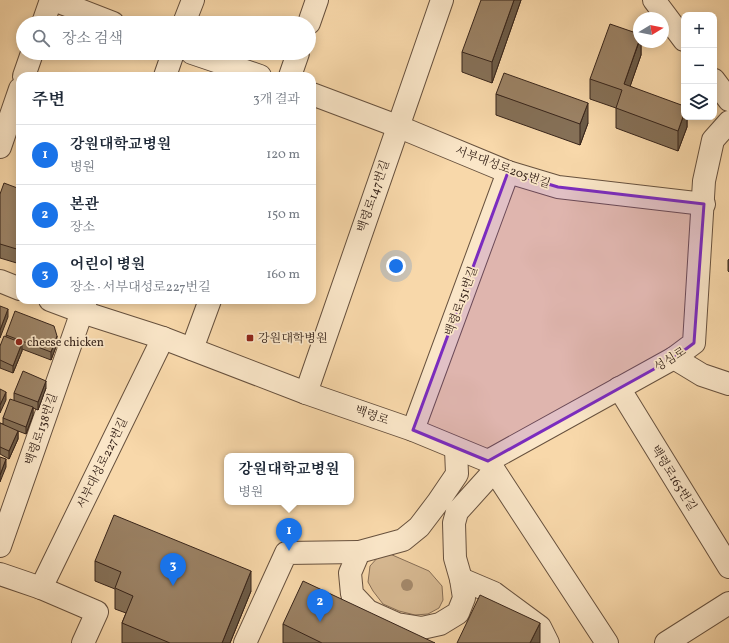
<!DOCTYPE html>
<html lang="ko">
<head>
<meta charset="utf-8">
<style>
	:root { --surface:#fff; --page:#f6f6f7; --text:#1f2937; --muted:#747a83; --line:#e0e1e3; --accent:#1a73e8 }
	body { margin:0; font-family:Vollkorn,"Noto Serif KR",serif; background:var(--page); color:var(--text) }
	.controls { position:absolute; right:12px; top:12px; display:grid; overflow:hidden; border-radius:8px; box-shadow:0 2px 10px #0003 }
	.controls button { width:36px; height:36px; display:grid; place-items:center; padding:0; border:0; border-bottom:1px solid var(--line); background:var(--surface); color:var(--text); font:20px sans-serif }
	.compass { position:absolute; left:633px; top:12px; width:36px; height:36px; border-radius:50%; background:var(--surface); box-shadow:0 2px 10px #0003; rotate:80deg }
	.you { position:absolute; left:396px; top:266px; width:14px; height:14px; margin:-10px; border:3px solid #fff; border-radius:50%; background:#1a73e8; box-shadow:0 0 0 6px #1a73e833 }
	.badge { display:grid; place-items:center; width:26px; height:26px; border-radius:50%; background:var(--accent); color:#fff; font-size:13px; font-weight:700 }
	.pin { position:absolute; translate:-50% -33px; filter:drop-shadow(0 1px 2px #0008) }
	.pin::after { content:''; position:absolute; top:21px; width:14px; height:12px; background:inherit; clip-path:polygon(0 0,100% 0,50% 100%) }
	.popup { position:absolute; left:224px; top:453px; width:130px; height:52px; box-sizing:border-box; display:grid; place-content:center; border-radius:8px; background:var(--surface); filter:drop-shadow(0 1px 3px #0005); font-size:13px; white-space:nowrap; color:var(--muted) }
	.popup b { font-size:15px; color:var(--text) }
	.popup::after { content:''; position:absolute; left:50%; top:100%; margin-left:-8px; border:8px solid transparent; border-top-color:var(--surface) }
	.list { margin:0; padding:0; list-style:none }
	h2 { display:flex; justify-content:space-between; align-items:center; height:52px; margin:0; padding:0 16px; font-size:17px }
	h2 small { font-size:13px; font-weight:400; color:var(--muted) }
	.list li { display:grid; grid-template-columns:26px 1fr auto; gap:12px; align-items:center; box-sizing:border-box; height:60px; padding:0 16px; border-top:1px solid var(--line) }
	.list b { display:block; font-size:15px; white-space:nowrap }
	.list p { margin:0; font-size:13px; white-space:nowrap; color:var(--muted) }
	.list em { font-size:13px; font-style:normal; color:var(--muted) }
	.icon { flex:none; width:22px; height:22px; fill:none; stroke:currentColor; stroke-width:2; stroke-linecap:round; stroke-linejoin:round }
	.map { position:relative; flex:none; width:729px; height:643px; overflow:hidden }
	.search { position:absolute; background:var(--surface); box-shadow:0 2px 10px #0003; left:16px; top:16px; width:300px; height:44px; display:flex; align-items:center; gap:10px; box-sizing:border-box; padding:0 14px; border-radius:22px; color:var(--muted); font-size:15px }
	.panel { position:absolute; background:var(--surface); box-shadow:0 2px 10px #0003; left:16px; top:72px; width:300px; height:232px; border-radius:12px }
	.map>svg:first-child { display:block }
	.green { fill:#d7b992; stroke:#876e56 }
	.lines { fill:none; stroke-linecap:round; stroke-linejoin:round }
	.minor-casing { stroke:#67513e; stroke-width:24 }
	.minor { stroke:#fae6c8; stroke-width:22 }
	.tree { fill:#a4896b }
	.wall { fill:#857057; stroke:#37241a }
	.shaded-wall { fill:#6c5b47; stroke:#37241a }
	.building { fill:#9b8265; stroke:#37241a }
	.marked { fill:#7b2cbf; fill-opacity:0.2; stroke:#7b2cbf; stroke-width:3; stroke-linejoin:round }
	.poi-dot { fill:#8f2418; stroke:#fae6c8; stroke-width:1.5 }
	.labels { text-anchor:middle; stroke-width:3.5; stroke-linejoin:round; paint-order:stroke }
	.street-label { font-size:12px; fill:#37241a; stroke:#fae6c8 }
	.poi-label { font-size:12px; fill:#37241a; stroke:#fae6c8; text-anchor:start }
</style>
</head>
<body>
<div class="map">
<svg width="729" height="643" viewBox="0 0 729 643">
	<rect width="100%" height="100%" fill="#f8d8aa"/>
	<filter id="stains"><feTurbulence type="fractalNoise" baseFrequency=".005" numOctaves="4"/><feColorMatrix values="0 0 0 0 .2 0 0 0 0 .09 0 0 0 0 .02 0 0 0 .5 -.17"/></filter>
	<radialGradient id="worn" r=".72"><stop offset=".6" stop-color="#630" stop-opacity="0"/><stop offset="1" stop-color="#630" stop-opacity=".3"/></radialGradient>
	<path class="green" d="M390,554L429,571L442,586L443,600L439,608L428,614L415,615L399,611L383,604L373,591L368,582L370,566L379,556Z"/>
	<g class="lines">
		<defs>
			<g id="minor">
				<path d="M54,0L113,23"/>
				<path d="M654,0L684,40"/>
				<path d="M43,23L51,0"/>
				<path d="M184,23L193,0"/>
				<path d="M309,23L317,0"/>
				<path d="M192,53L260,76"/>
				<path d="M24,76L32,53"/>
				<path d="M165,76L173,53"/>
				<path d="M290,76L298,53"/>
				<path d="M714,80L729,100"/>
				<path d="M312,94L397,126L508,172L558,187L704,204"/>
				<path d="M0,147L20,89"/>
				<path d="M0,281L20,289"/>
				<path d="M50,300L82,312L163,338L306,393L413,430L488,461L607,643"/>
				<path d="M192,349L210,300"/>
				<path d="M674,358L702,375L729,384"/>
				<path d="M619,388L729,567"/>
				<path d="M306,393L442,0"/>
				<path d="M413,430L508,172"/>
				<path d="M456,449L457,474L438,502L419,527L403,540L359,552L350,573L352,594L368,611L397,624L422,628L440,624L458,613L464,598L461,579L455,558L454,523L457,512L494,471"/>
				<path d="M488,461L674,358L694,343L704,181L713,140L729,122"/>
				<path d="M0,546L86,300"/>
				<path d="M0,574L41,588L97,612L83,643"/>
				<path d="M461,579L494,593L540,627L548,643"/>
				<path d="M41,588L163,338"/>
				<path d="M245,643L286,553L359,552"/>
				<path d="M666,643L729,603"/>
			</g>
		</defs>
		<use href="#minor" class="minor-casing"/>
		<use href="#minor" class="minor"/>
	</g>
	<circle class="tree" cx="407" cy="585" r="6"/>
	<g class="wall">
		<path d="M521,0L492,83L462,72V52Z"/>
		<path d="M641,42V55L630,86L687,117V127L678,151L616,128V108L590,99V79Z"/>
		<path d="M496,94L588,123L580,145L496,115Z"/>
		<path d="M20,189V264L0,258V194Z"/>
		<path d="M729,259V272L728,271V260Z"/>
		<path d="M6,335L57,344L51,360L22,349V351L13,373L0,368V346L6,337Z"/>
		<path d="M46,388L38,410L33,408V415L26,434L18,431V439L9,459L0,454V423L3,424V418L14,400V393Z"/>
		<path d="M95,561L251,591L230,643H122V623L126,613L115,609V589L95,581Z"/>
		<path d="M283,624L435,643H283Z"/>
	</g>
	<g class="shaded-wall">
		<path d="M514,0H521L492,83V62Z"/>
		<path d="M639,42H641V55L624,104V84Z"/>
		<path d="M588,103V123L580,145V124Z"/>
		<path d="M684,114V117H687V127L678,151V131Z"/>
		<path d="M8,309V317L0,338V330Z"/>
		<path d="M57,336V344L51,360V352Z"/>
		<path d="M22,343V351L13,373V366Z"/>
		<path d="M46,381V388L38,410V402Z"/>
		<path d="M6,392V400L0,413V405Z"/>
		<path d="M33,407V415L26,434V427Z"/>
		<path d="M18,431V439L9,459V451Z"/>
		<path d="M6,459V467L0,482V475Z"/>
		<path d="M251,571V591L230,643H222Z"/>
		<path d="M540,623V643H530Z"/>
	</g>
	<g class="building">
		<path d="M481,0H514L492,62L462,52Z"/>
		<path d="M610,24L639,34V41L624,84L684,106V114L678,131L616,108L622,90L590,79Z"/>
		<path d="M504,73L588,103L580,124L496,94Z"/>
		<path d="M4,183L20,189V220L18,224L20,225V250L0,244V194Z"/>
		<path d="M0,306L8,309L0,330Z"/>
		<path d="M15,311L54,326L57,336L51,352L6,335Z"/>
		<path d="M4,336L22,343L13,366L0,360V346Z"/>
		<path d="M23,371L46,381L38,402L14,393Z"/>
		<path d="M0,389L6,392L0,405Z"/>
		<path d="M10,399L33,407L26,427L3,418Z"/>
		<path d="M0,423L18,431L9,451L0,447Z"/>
		<path d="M0,457L6,459L0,475Z"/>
		<path d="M114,515L251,571L222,643H170L122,623L133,596L115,588L121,572L95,561Z"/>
		<path d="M303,581L435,643H322L283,624Z"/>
		<path d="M480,595L540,623L530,643H457Z"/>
	</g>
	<path class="marked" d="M508,172L558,187L704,204L694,343L674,358L488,461L413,430Z"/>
	<g class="poi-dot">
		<rect x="246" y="334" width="8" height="8" rx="2"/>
		<circle cx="19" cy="342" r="4"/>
	</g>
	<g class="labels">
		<g class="street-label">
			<text transform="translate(503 167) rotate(20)" y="4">서부대성로205번길</text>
			<text transform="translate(373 196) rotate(-71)" y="4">백령로147번길</text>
			<text transform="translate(461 301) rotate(-70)" y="4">백령로151번길</text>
			<text transform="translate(670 359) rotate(-32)" y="4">성심로</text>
			<text transform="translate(372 415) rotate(19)" y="4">백령로</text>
			<text transform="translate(41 429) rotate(-71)" y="4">백령로138번길</text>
			<text transform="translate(102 463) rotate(-64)" y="4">서부대성로227번길</text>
			<text transform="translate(674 478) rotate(58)" y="4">백령로165번길</text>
		</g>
		<g class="poi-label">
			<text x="258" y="342">강원대학병원</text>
			<text x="27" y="346">cheese chicken</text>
		</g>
	</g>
	<rect width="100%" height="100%" filter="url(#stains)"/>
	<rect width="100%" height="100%" fill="url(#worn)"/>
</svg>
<div class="controls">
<button>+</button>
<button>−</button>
<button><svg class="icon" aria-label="layers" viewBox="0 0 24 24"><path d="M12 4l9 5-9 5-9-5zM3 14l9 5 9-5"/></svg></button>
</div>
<svg class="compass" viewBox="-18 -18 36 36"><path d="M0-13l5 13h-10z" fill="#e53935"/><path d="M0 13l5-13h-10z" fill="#747a83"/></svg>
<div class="you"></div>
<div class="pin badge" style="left:289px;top:551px">1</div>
<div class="popup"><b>강원대학교병원</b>병원</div>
<div class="pin badge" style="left:320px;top:622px">2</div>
<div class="pin badge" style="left:173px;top:586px">3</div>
<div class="search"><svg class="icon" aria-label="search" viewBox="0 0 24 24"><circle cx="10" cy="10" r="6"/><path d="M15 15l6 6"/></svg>장소 검색</div>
<section class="panel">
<h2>주변<small>3개 결과</small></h2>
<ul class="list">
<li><span class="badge">1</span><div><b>강원대학교병원</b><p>병원</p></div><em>120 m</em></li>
<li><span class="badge">2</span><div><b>본관</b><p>장소</p></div><em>150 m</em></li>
<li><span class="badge">3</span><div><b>어린이 병원</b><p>장소 · 서부대성로227번길</p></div><em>160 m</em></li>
</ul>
</section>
</div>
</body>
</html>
